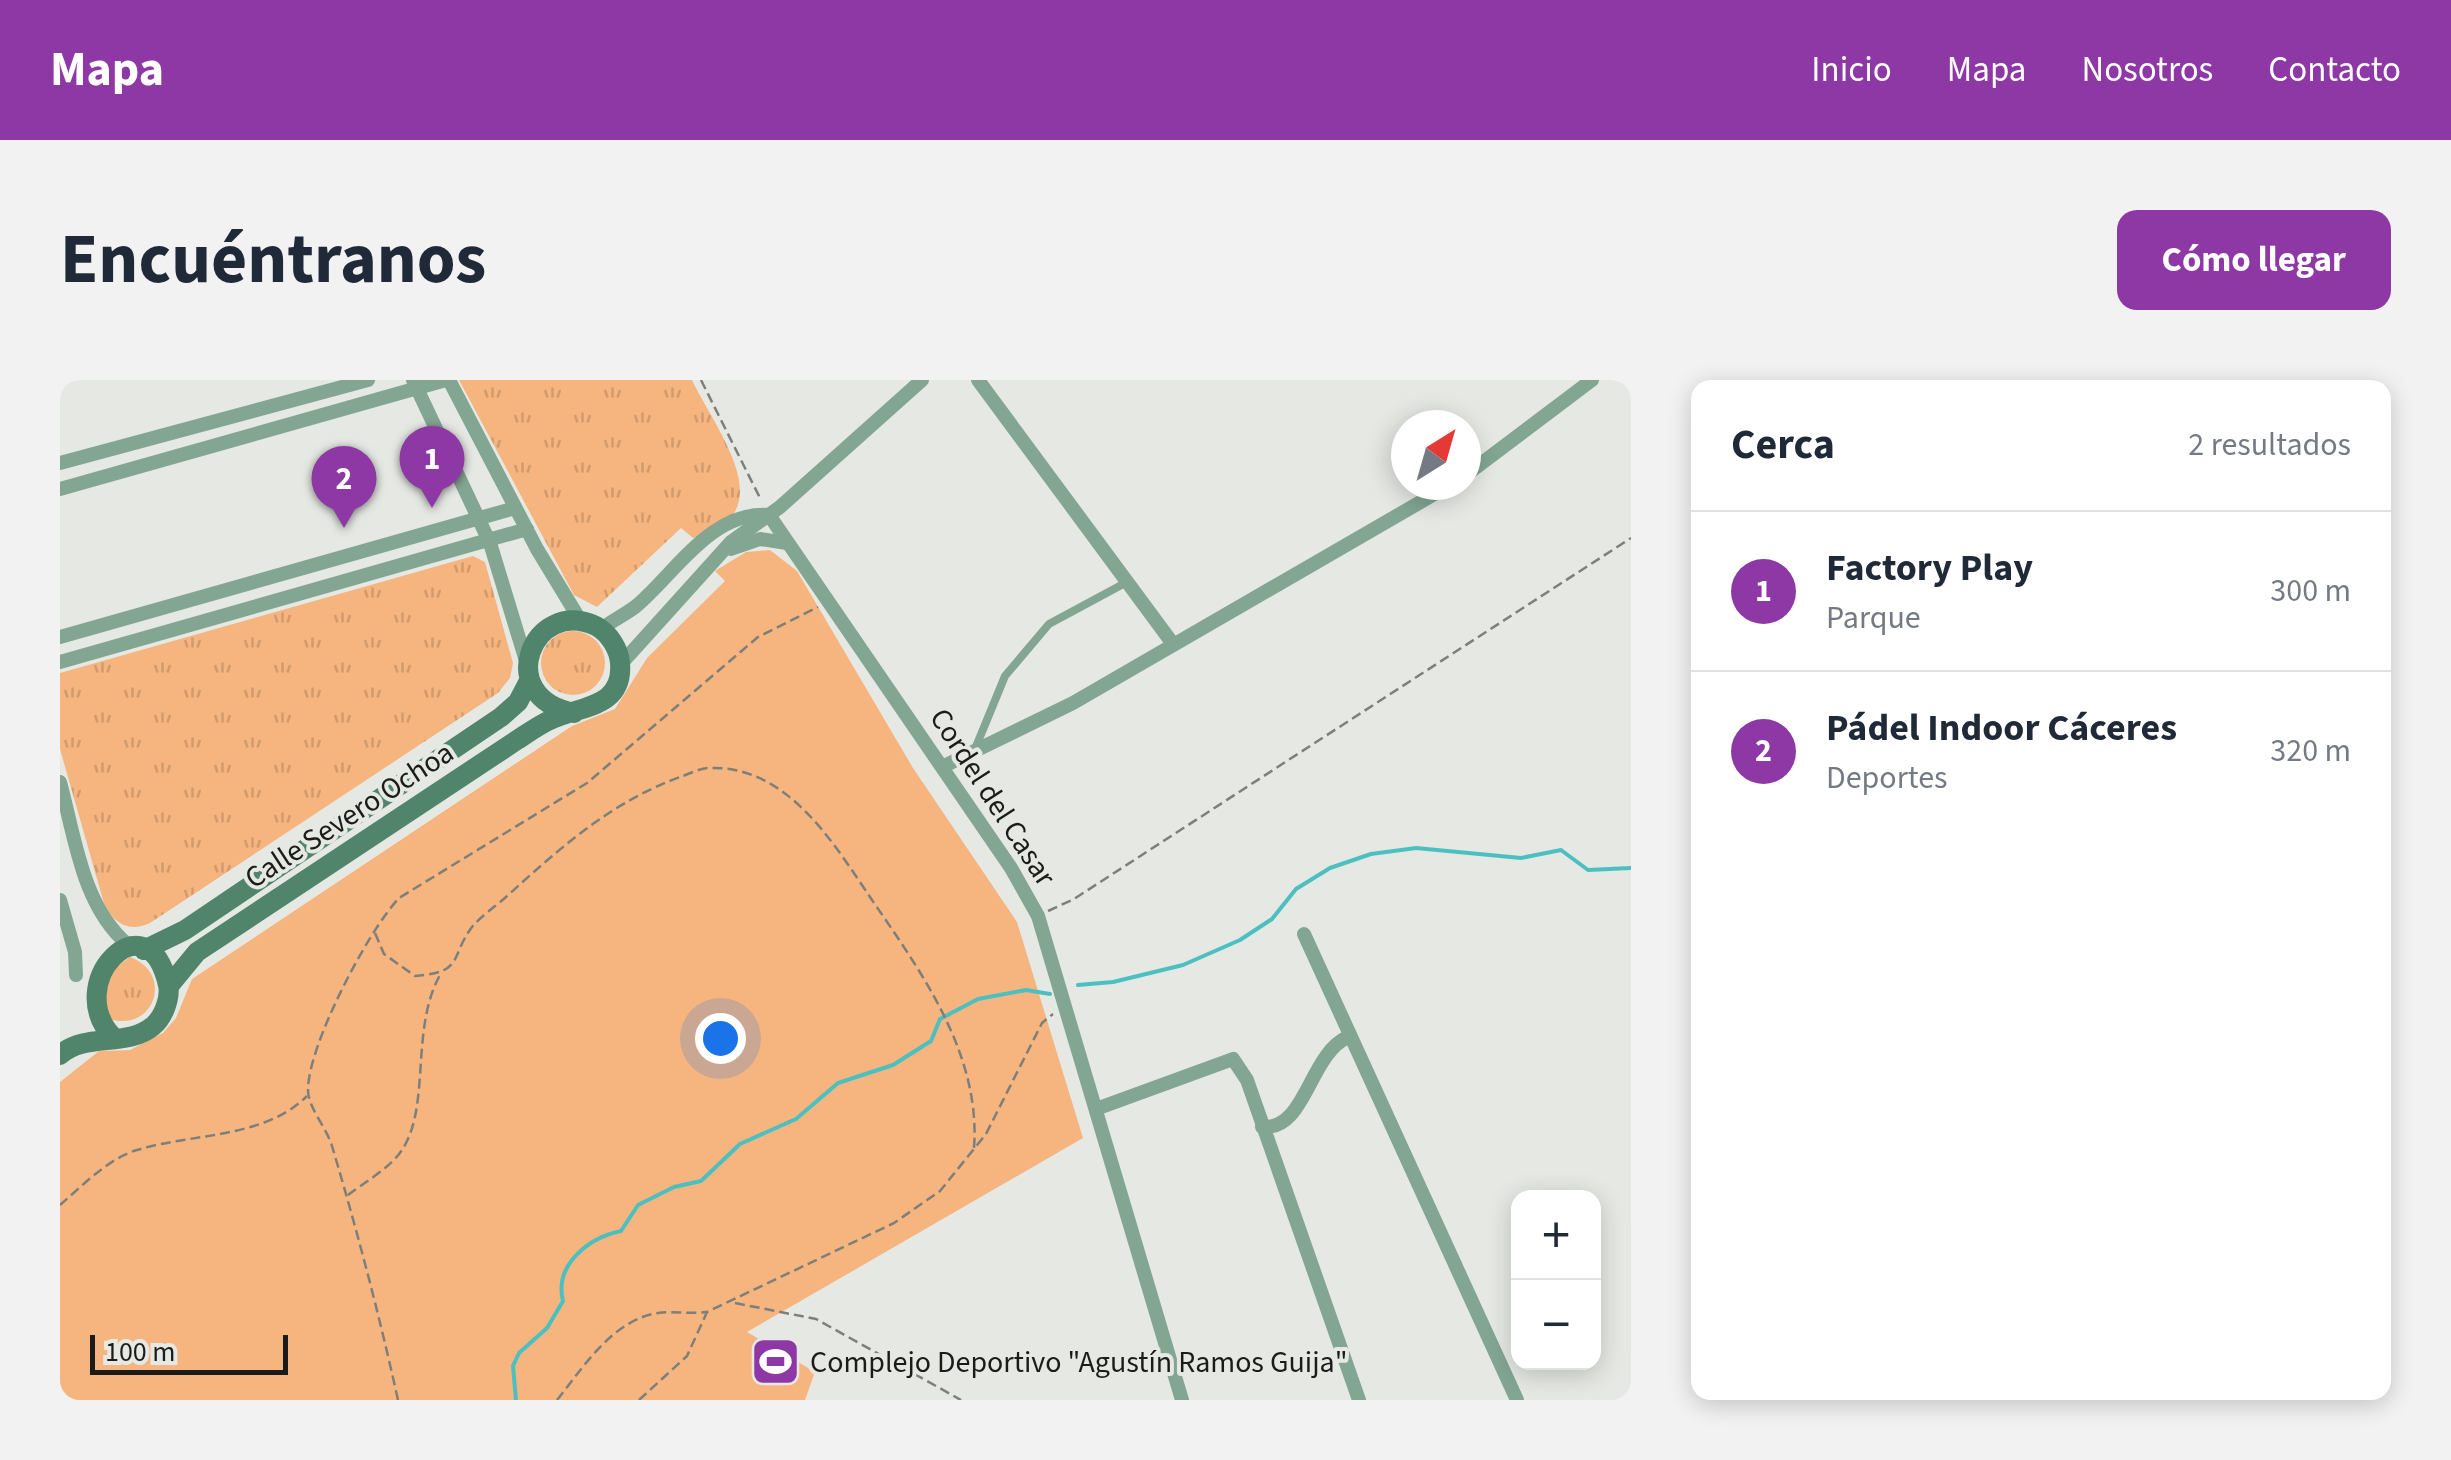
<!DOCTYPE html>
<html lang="es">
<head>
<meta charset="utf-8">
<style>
	:root { --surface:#fff; --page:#f2f2f3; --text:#1f2937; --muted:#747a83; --line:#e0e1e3; --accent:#8e38a6 }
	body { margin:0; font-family:"Source Sans 3",sans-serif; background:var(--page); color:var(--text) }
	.controls { position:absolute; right:30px; bottom:30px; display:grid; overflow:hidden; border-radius:20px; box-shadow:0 5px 25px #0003 }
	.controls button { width:90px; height:90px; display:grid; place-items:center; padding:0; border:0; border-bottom:2px solid var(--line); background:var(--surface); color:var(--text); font:50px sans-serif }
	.compass { position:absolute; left:1331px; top:30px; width:90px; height:90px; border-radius:50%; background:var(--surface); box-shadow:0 5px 25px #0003; rotate:37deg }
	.scale { position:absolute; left:30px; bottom:25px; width:198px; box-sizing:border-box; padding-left:10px; border:5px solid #1b1c1a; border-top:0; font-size:28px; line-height:35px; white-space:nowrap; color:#1b1c1a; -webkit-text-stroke:8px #e6e9e3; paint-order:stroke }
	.you { position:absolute; left:660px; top:658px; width:35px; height:35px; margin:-25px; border:8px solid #fff; border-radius:50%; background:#1a73e8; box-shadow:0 0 0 15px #1a73e833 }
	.badge { display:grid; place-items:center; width:65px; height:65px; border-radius:50%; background:var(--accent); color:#fff; font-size:32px; font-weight:700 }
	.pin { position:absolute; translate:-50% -82px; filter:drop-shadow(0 2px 5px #0008) }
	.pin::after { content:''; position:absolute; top:52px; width:35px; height:30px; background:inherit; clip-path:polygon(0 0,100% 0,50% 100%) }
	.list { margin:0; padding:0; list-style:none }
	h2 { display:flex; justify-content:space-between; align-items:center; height:130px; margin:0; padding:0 40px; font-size:42px }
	h2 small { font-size:32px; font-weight:400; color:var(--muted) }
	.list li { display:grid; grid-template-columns:65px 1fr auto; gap:30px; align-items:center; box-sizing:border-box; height:160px; padding:0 40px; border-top:2px solid var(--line) }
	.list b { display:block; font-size:38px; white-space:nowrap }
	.list p { margin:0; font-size:32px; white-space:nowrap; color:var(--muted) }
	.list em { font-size:32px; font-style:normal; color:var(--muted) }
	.map { position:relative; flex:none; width:1571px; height:1020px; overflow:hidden; border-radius:20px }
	header { display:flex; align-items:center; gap:60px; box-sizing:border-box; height:140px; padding:0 50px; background:var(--accent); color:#fff }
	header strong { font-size:48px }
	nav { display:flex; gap:55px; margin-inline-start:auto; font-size:35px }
	.intro { display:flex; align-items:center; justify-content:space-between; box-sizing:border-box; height:240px; padding:0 60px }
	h1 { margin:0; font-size:70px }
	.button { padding:25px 45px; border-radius:20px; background:var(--accent); color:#fff; font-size:35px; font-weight:700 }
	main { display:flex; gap:60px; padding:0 60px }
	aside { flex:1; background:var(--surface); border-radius:20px; box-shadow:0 5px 25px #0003 }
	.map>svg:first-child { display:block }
	.grass { fill:url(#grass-tufts) }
	.park { fill:#f6b57f }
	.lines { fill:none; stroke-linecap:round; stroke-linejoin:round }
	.stream { stroke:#4cc0c1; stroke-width:4 }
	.path { stroke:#7d7f7b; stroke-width:2.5; stroke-dasharray:10 5; stroke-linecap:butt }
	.lane { stroke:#83a693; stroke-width:8 }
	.street { stroke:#83a693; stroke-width:14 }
	.secondary { stroke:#50856b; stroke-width:20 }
	.labels { text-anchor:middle; stroke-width:8; stroke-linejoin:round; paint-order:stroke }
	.street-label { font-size:30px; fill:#1b1c1a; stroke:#e6e9e3 }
	.poi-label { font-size:30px; fill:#1b1c1a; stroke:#e6e9e3; text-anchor:start }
</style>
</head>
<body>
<header>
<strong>Mapa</strong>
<nav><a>Inicio</a><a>Mapa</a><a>Nosotros</a><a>Contacto</a></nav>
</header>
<div class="intro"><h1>Encuéntranos</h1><a class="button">Cómo llegar</a></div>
<main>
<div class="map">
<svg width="1571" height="1020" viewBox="0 0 1571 1020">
	<defs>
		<pattern id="grass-tufts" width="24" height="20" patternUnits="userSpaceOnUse" patternTransform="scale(2.5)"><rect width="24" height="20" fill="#f6b57f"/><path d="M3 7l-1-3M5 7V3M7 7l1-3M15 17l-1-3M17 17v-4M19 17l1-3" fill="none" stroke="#d29b6d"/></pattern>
	</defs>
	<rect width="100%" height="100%" fill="#e6e9e3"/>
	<g class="grass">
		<path d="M399,0H632C658,54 725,134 633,158L621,148L537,227L514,215Z"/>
		<path d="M413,176L425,182L453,283L450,298L438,313L90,543C67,554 51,541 43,520L0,369V293Z"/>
		<circle cx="513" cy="283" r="32"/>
		<path d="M70,577C114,593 95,653 49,639L32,604Z"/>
	</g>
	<path class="park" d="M710,170L737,191L853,388L957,542L1023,758L687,952L755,992L745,1020H0V702L39,671L70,670L103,653L116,638L132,599L512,346L555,329L587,278L665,201L655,191L686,172Z"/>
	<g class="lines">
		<g class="stream">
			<path d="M1018,605L1053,602L1123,585L1180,560L1212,539L1236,509L1270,488L1311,474L1356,468L1461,478L1501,470L1528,490L1571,488"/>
			<path d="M456,1020L453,986L459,973L487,948L503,921C494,885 528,858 561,851L578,825L614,807L641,801L680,764L736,739L778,703L833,685L871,661L880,639L918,619L966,610L990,614"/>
		</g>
		<g class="path">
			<path d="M641,0L701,120"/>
			<path d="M988,531L1014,519L1571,158"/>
			<path d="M315,553L324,574L355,596C405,592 389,578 412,547C421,536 436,526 446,517C500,468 551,422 620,397C629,394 640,388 649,388C728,385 774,464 812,520C862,593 921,675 914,768"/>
			<path d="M288,815C305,802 330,788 342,770C371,726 350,649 380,595"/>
			<path d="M0,825C22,806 49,778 77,770C132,753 204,759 247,716"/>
			<path d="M675,923L756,939L901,1020"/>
			<path d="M338,1020C319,934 297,850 272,766C267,748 248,728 248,710C248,665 308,551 339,518L527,403L698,257L758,227"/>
			<path d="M497,1020C523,988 552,940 598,933C613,931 630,934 646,932"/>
			<path d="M579,1020L627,976L647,932L834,843L880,811L926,754L982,643L993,634"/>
		</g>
		<path class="lane" d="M915,369L945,296L989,244L1067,202"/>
		<g class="street">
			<path d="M353,0L430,163L466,281"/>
			<path d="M389,0L477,169L520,240"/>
			<path d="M918,0L1113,264"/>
			<path d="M0,83L308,0"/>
			<path d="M1406,95L1532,0"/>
			<path d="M0,109L386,0"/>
			<path d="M709,135L951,488L978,536L1122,1020"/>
			<path d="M671,169L700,159L727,163"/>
			<path d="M541,249C552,241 564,235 575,227C614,195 651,130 709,135"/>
			<path d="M0,257L455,128"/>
			<path d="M0,282L467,149"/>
			<path d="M560,285L671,162L720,127L862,0"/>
			<path d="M882,387L1013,323L1390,105"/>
			<path d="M0,402C15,457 22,525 67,564"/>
			<path d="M0,520L15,572L16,595"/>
			<path d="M1244,554L1457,1020"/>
			<path d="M1036,729L1173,679L1187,700L1299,1020"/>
			<path d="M1202,747C1246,751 1249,674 1288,657"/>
		</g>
		<g class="secondary">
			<path d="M84,570L125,550L441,337L458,322L469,301"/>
			<path d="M109,606L137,572L457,360C468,353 479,345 490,340C518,326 564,329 560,283C559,269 549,253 536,246C473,216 432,317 514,333"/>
			<path d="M0,675C25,652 67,668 93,646C103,638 111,618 108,605C87,513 0,605 54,658"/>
		</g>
	</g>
	<defs>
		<symbol id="stadium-square" viewBox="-11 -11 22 22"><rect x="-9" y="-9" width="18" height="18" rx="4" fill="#8e38a6" stroke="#e6e9e3"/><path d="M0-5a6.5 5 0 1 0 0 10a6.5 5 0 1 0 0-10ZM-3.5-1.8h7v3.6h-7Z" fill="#fff"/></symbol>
	</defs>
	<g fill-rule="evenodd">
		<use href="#stadium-square" x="688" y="954" width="55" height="55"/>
	</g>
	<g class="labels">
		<g class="street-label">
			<text transform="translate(933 417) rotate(57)" y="10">Cordel del Casar</text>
			<text transform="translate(289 435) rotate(-33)" y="10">Calle Severo Ochoa</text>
		</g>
		<g class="poi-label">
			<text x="750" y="992">Complejo Deportivo "Agustín Ramos Guija"</text>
		</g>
	</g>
</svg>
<div class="controls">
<button>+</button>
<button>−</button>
</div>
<svg class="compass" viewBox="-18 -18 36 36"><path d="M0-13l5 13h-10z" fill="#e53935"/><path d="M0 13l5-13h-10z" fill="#747a83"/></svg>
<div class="scale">100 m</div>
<div class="you"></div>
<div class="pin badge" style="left:372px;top:128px">1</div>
<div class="pin badge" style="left:284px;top:148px">2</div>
</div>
<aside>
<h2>Cerca<small>2 resultados</small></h2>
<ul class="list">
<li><span class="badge">1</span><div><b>Factory Play</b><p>Parque</p></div><em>300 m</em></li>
<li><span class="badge">2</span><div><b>Pádel Indoor Cáceres</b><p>Deportes</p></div><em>320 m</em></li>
</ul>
</aside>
</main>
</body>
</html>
